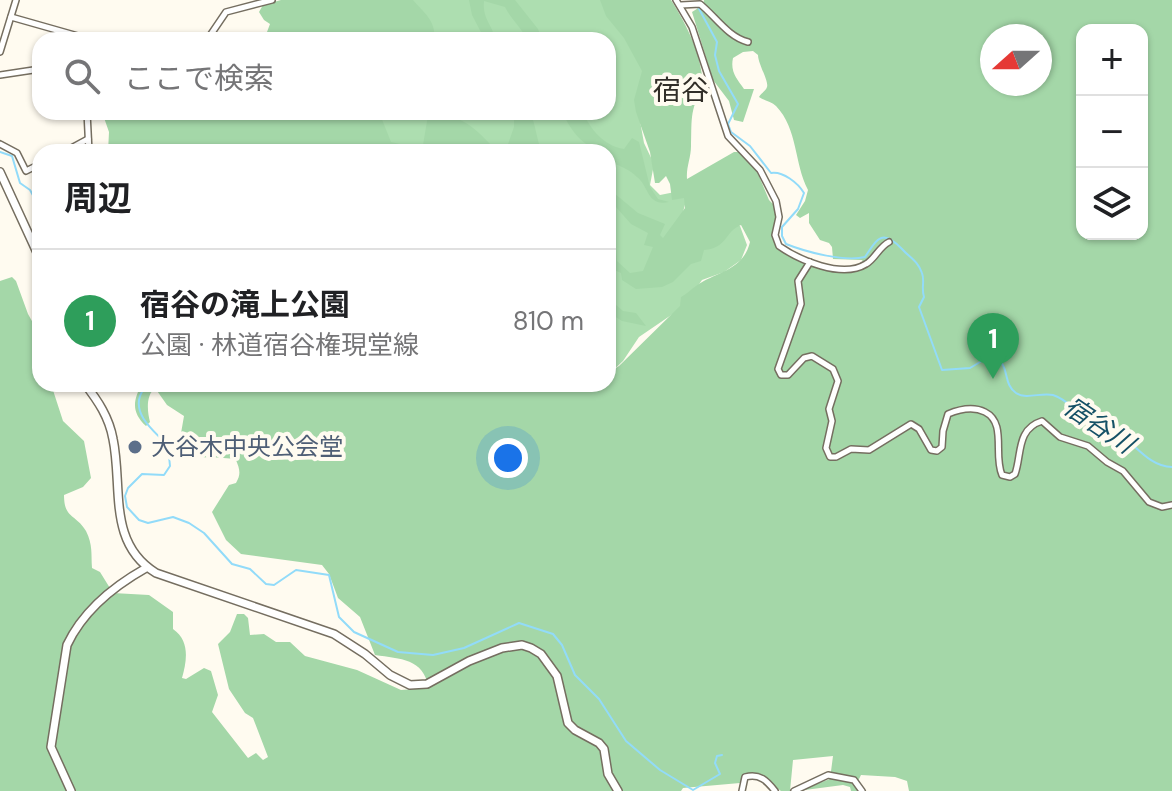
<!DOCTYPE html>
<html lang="ja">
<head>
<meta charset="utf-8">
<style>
	:root { --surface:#fff; --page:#f6f6f6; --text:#202124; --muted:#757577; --line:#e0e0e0; --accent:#754f2b }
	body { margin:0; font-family:"DM Sans","Noto Sans JP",sans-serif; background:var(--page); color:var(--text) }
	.controls { position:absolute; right:24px; top:24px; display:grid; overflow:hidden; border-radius:16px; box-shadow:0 2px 6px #0004 }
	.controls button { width:72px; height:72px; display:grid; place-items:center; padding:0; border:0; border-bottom:2px solid var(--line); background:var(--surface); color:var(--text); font:40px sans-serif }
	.compass { position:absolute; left:980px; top:24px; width:72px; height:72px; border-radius:50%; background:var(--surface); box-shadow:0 2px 6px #0004; rotate:249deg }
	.you { position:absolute; left:508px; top:458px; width:28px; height:28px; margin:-20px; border:6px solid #fff; border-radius:50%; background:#1a73e8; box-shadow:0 0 0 12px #1a73e833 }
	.badge { display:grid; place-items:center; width:52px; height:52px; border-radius:50%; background:var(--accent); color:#fff; font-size:26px; font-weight:700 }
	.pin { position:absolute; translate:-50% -66px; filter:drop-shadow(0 2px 4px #0008) }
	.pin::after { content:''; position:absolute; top:42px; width:28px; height:24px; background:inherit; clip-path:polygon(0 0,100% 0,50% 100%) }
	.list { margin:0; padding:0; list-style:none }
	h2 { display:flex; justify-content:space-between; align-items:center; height:104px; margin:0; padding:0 32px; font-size:34px }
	h2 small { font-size:26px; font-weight:400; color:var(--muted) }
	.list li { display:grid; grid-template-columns:52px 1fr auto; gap:24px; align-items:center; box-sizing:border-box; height:144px; padding:0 32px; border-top:2px solid var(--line) }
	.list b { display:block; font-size:30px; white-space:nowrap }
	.list p { margin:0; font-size:26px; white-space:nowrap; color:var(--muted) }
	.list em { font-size:26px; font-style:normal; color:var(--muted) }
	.icon { flex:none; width:44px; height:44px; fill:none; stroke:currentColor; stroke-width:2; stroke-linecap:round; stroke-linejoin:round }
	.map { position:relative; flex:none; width:1172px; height:791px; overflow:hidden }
	.search { position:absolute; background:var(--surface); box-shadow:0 2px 6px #0004; left:32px; top:32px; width:584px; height:88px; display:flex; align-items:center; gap:20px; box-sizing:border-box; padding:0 28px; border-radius:24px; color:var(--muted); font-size:30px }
	.panel { position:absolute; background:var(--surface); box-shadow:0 2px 6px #0004; left:32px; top:144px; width:584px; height:248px; border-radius:24px }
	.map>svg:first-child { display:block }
	.green { fill:#addeb0 }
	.forest { fill:#a4d7a8; fill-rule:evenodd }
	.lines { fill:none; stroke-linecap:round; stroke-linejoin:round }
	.stream { stroke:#92dbf9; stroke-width:2 }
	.street-casing { stroke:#756e60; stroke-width:8 }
	.secondary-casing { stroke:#756e60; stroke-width:10 }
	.street { stroke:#fff; stroke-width:5 }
	.secondary { stroke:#fff; stroke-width:7 }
	.service-dot { fill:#5c6f8a; stroke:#fffbf0; stroke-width:3 }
	.labels { text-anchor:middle; stroke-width:8; stroke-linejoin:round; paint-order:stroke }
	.service-label { font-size:24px; fill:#4e5e75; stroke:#fffbf0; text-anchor:start }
	.water-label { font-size:26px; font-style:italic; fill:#155166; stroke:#fffbf0 }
	.quarter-label { font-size:28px; fill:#312e28; stroke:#fffbf0 }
</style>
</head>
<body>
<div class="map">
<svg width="1172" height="791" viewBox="0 0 1172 791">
	<rect width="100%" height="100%" fill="#fffbf0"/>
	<path class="green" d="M365,0H606L642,66L644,73L636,99L644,143L654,164L650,185L660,195L680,191L687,197L682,216L740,226L747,245L741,260L724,272L702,280L683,307L639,337L623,361L608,375V152H357L362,112H608V40H377Z"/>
	<g class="forest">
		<path d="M281,0H413C423,12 437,21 434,40H264L270,24L264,20L259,12L263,5Z"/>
		<path d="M469,0H515L538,29L542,40H527C521,27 511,19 505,7L484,1C482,20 494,26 495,40H485L472,15Z"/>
		<path d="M600,0H671C688,27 703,57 703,90C689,107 692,125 691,146C691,158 686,167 687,179L734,152H739L756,169L769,200L775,206L777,215L773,237L779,249L814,267L842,273L866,267L862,260L833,259L832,247L829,243L820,240L809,223V213L800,218L796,215L805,201L808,190C794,163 798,129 776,106C772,102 765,101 759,97C761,93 766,91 767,87C769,81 758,64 758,55L753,51L743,52L733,58C730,72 737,79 744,89H754L743,122L734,120L729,101L713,80L692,12L703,5L704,0H1172V791H909L907,781L895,777L861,775L856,785L858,791H851L850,787L843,785L797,791L830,779L833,756L793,760L790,791H781L766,780L751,777L740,783L683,788L681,791H0V281L12,277L16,281L28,314L37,330L36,345L40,384H51L63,421L84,441L91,478L83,487L64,495C64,519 76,514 86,531C93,545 91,554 92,568L100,572L113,593L149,595L173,612V629C190,641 187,660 182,678L186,679L204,668L211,671L218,695L212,712L248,758L256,753L263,760L268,757L253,718L245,713L229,689L218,644L230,632L237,614H244L248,618L250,635L264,634L276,642H290L305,656L357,670L401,690L429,688C423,658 401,659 375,655L360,617L338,598L329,574L322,565L241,554L226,540L212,512L229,485L236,483C241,474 240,470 236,460C220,455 201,461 186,453L180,439L184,416L167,405L155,388C146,395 147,411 150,422L146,426C131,412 133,400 142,384H608V373L619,366L680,306L681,297C687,294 690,290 696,286C717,271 743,271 750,242L741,225C724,232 728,248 704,250L701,261L691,264L673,282L662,287L636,289L622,280L621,273L614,270L613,264L608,260V242L609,246L616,249L617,261L630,273L643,271L653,247L644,245L648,233L631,224L608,198V188L638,213L665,224L660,235L663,238L685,208L684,198L672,200L670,184L666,176L659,183H655L650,152L636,112L634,100L642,71L624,38L606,16ZM1082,30H1142V234H1082ZM992,36H1040V84H992Z"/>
		<path d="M102,112H379L391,142L400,144L403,152H108L109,132Z"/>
		<path d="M514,112H530C536,125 536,138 542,152H427L423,145L428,115C456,112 472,125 490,144L507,147L514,127Z"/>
		<path d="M563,112H583C590,129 604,146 624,149L632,138L639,142L650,187L658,199L669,202C647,207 649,186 637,177C630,170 621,166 610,162L608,152C587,152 569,130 563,112Z"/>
		<path d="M608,298L623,311L636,313L646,326L622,321L608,312Z"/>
	</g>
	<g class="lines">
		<g class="stream">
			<path d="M698,7L717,42L715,55L719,71L738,104L728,124L731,132L750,146L771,173C783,171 798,183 804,193L798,209L782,227V236L786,244C806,252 844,262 865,257C878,237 883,229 902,249C910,258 918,261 922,273C925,281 921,288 924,297L919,307L942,370L970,368L990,356C1012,361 1001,383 1016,393C1027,400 1041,392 1053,395C1067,399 1075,412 1088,419C1095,423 1104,424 1111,428C1132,439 1147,467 1172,467"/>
			<path d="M0,152L12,156L20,183L30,190L39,206L40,246"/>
			<path d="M146,384C145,388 142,391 140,396C133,417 157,433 168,446L170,466L164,475L142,474L128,488L125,496L127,507L139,520L148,523L173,517L189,523L204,533L232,564L250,569L266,584L274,585L296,570L329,575L339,617L354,632L398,652L433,655L464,648L519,623L553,634L562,645L575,675L599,699L626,741L660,770L693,790L720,774L715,763L717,756L722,755"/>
		</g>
		<defs>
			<g id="street">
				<path d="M676,0L692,27L728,136L760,170L776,201L779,217L775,235L779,246C799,260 842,279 866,264C875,259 879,247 889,242"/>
				<path d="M681,5L700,4C715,16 728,37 748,42"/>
				<path d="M11,17L92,40"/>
				<path d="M142,40L147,39"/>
				<path d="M207,40L226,12L272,0"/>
				<path d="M0,52L16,0"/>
				<path d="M0,75L40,69"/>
				<path d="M87,112L89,152"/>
				<path d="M0,144L17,153L26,171L40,164"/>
				<path d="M64,152L88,139"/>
				<path d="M810,262L798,281L801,304L778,369L781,375H788L804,358L812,356L833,369L838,381L829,409L832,421L826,448L830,457H836L851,449L869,450L911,424L919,429L931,450L937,451L942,447L943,431L948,414C960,409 973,406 985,412C1007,423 993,455 1002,475L1010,477L1015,474C1022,455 1016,429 1042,421L1060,437L1088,446L1107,462L1123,471L1149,502L1162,507L1172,505"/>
				<path d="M742,791L745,777C760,773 767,781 775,791"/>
				<path d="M794,791L828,775L854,780L862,791"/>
			</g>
			<g id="secondary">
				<path d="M0,172L40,259"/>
				<path d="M85,384C98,401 109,417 113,439C123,487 107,543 156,573L334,634L365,654L390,675L410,685L427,684L469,661L502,648L522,645L531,648L541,654L557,676L568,723L575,730L599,743L604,749L608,774L618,791"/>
				<path d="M71,791L51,747L67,645C83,611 114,586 146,568"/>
			</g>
		</defs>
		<use href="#street" class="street-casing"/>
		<use href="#secondary" class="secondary-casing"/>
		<use href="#street" class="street"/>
		<use href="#secondary" class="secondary"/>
	</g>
	<circle class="service-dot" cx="135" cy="447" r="8"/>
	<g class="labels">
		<g class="service-label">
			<text x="151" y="455">大谷木中央公会堂</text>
		</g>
		<g class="water-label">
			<text transform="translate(1099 425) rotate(34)" y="9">宿谷川</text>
		</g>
		<g class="quarter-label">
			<text x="681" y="100">宿谷</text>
		</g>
	</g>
</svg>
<div class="controls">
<button>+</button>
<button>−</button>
<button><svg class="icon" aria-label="layers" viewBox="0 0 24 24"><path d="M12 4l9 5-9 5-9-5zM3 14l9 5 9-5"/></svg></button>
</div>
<svg class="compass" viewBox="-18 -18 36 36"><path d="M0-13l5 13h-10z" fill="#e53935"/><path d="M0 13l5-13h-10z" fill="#757577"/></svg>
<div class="you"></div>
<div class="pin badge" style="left:993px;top:379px;background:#2e9e5b">1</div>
<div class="search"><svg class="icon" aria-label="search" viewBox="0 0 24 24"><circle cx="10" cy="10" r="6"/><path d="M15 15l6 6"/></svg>ここで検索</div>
<section class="panel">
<h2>周辺<small></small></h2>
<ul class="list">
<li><span class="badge" style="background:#2e9e5b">1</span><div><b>宿谷の滝上公園</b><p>公園 · 林道宿谷権現堂線</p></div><em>810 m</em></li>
</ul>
</section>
</div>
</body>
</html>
